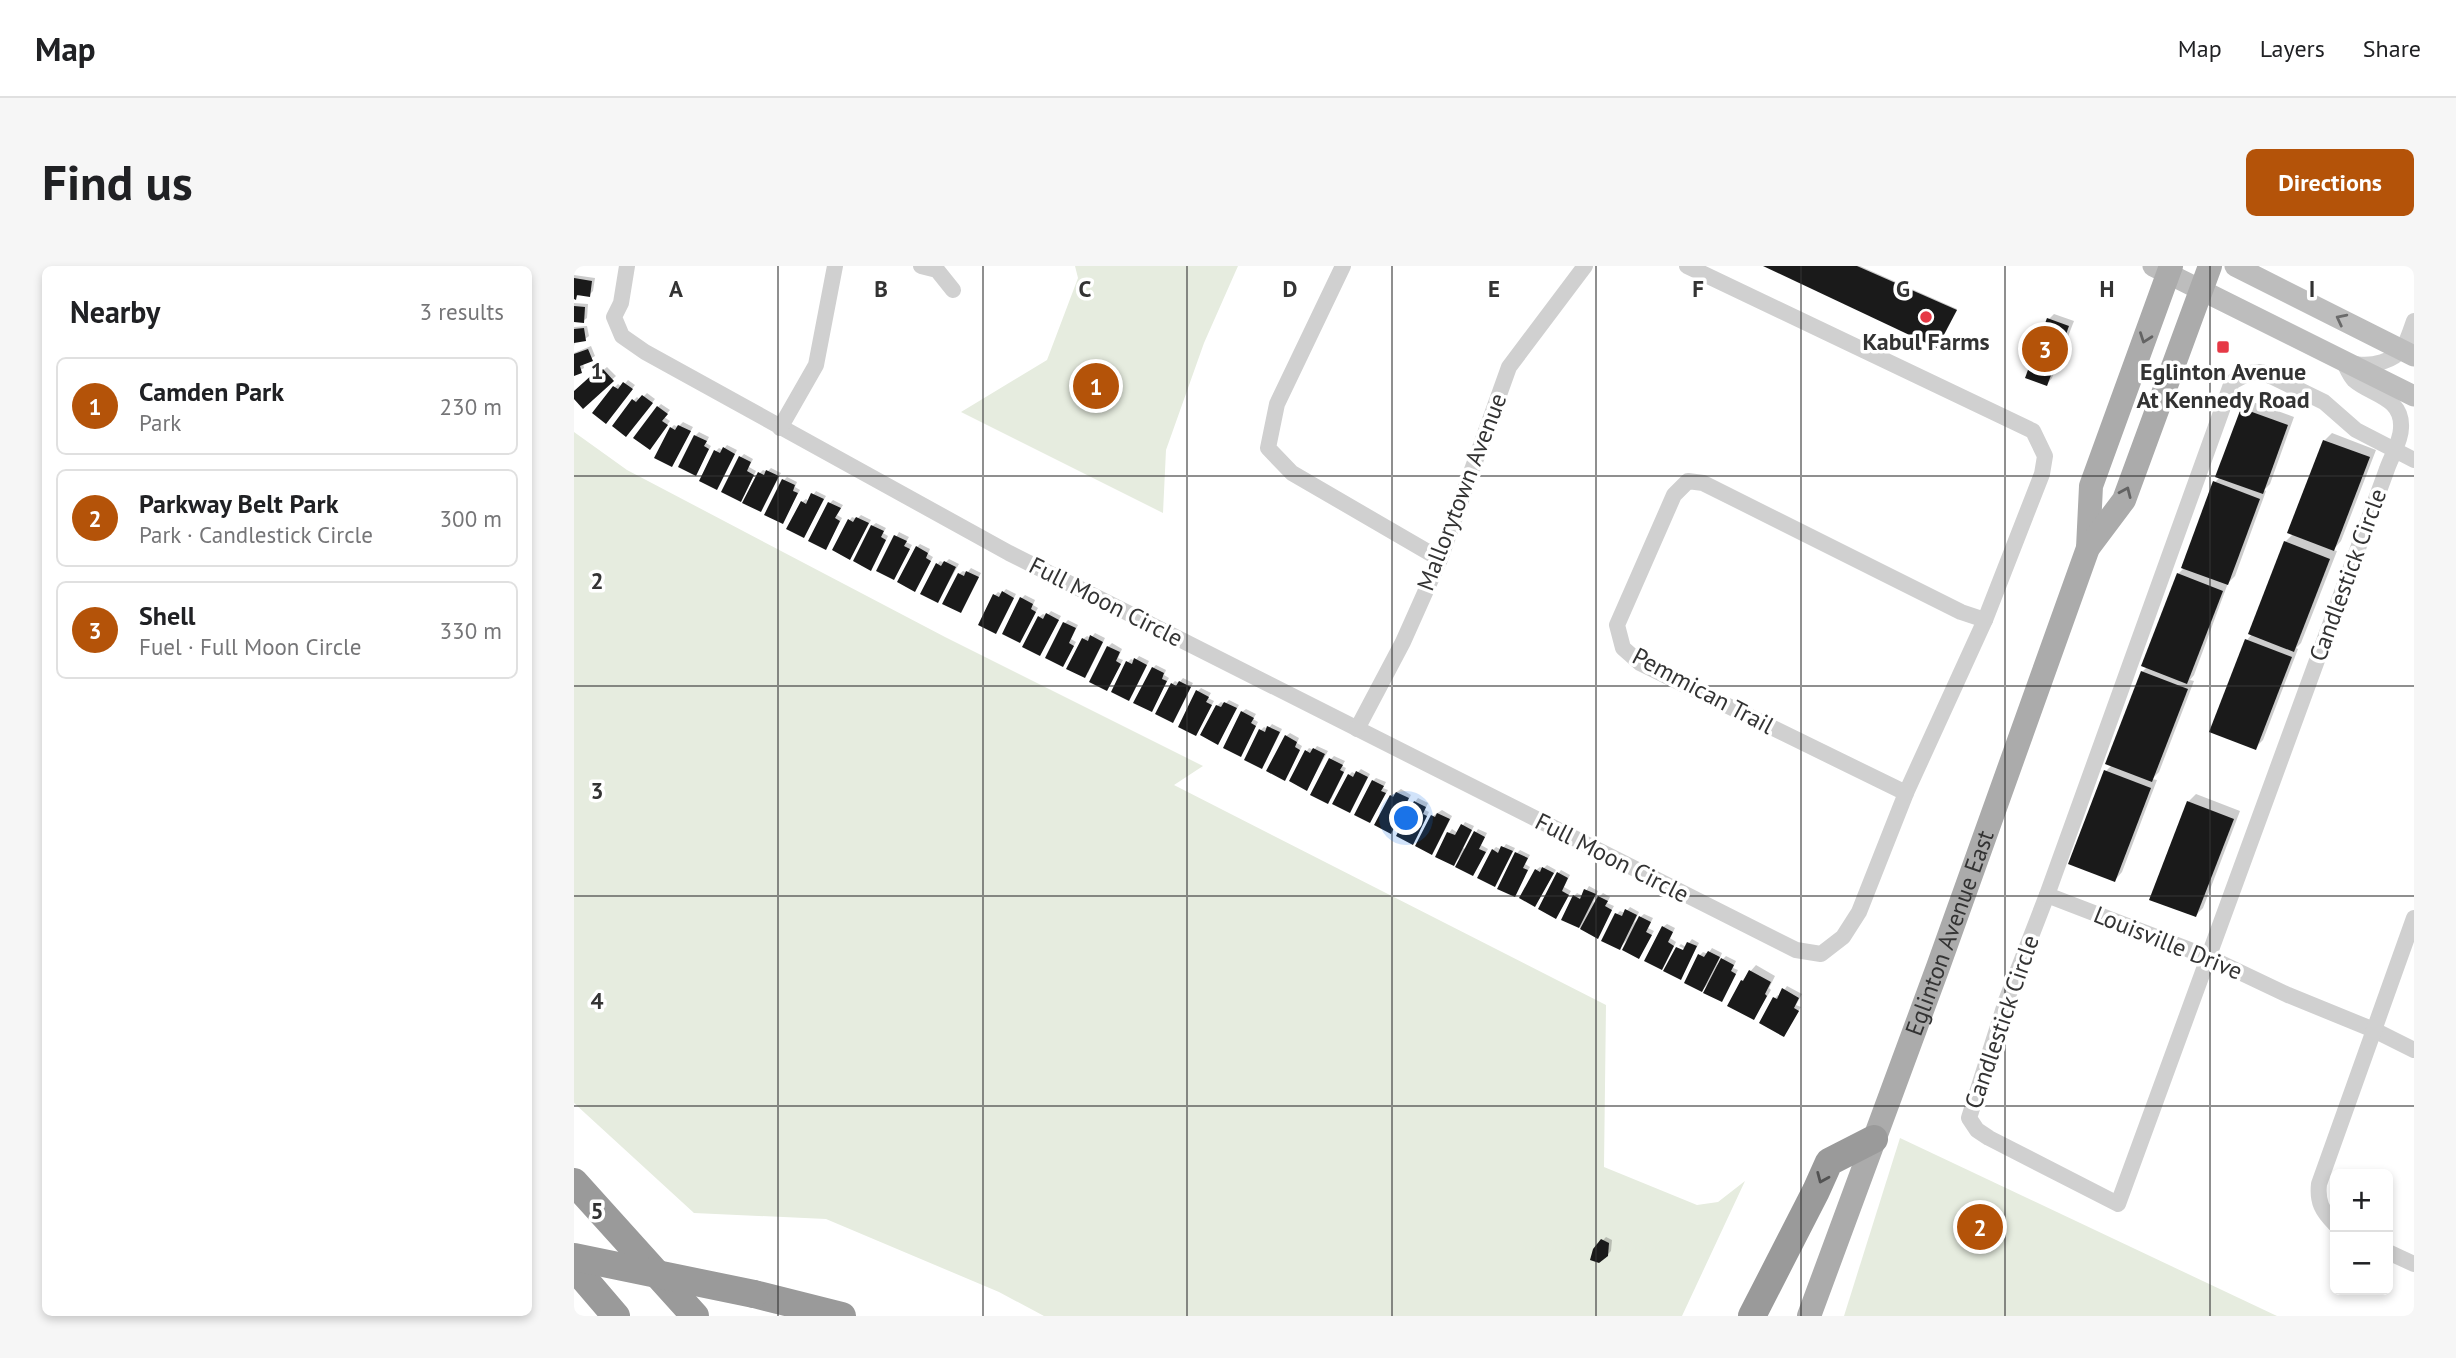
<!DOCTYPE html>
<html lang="en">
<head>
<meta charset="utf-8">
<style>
	:root { --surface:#fff; --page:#f6f6f6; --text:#202124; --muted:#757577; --line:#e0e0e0; --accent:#b45309 }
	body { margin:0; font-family:"PT Sans",sans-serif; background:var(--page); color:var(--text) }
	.controls { position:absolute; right:21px; bottom:21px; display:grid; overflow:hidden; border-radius:10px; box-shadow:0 4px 10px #0003 }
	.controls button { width:63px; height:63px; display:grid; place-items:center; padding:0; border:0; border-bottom:2px solid var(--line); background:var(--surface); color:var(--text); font:35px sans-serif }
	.you { position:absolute; left:833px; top:553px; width:24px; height:24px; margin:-18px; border:5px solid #fff; border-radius:50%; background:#1a73e8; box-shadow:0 0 0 10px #1a73e833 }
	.badge { display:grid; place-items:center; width:46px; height:46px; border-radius:50%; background:var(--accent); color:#fff; font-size:23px; font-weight:700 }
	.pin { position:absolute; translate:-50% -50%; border:4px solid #fff; box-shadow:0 2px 7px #0006 }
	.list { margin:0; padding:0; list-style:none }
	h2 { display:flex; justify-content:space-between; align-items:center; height:91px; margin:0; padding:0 28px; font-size:30px }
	h2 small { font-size:23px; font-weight:400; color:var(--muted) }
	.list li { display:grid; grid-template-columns:46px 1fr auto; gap:21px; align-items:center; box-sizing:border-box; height:98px; margin:0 14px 14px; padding:0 14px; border:2px solid var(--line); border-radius:10px }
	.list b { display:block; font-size:26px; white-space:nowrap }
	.list p { margin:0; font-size:23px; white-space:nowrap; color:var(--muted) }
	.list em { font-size:23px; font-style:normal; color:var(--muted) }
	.map { position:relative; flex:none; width:1840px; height:1050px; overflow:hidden; border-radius:10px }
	header { display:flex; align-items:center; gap:42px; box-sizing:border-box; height:98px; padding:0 35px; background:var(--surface); border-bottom:2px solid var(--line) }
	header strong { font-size:33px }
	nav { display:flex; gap:38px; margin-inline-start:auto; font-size:24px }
	.intro { display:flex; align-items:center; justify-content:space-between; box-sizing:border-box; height:168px; padding:0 42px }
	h1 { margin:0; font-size:49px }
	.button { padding:18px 32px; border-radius:10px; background:var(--accent); color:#fff; font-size:24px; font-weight:700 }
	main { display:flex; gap:42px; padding:0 42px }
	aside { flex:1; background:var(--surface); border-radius:10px; box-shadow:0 4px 10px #0003 }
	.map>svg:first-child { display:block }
	.green { fill:#e6ecdf }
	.shadow { fill:#0003 }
	.building { fill:#1a1a1a }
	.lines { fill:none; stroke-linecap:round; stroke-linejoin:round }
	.street { stroke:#d0d0d0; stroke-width:16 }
	.secondary { stroke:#bdbdbd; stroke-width:21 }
	.primary { stroke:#ababab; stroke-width:24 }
	.highway { stroke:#9a9a9a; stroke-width:28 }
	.highway-bridge { stroke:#9a9a9a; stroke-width:28 }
	.oneway { stroke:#6a6a6a }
	.oneway2 { stroke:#636363 }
	.oneway3 { stroke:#525252 }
	.grid { fill:none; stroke:#333; stroke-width:2; stroke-opacity:0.55 }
	.poi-dot { fill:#e63946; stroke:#fff; stroke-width:2.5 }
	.labels { text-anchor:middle; stroke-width:7; stroke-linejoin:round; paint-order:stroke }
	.poi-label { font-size:24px; font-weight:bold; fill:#333; stroke:#fff }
	.street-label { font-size:24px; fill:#333; stroke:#fff }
	.grid-label { font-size:23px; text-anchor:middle; font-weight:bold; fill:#333; stroke:#fff; stroke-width:7; stroke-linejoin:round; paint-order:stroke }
</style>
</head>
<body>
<header>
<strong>Map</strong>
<nav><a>Map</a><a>Layers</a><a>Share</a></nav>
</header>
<div class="intro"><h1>Find us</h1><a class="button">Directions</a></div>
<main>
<aside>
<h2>Nearby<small>3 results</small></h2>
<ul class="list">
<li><span class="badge">1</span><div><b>Camden Park</b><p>Park</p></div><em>230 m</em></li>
<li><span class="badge">2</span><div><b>Parkway Belt Park</b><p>Park · Candlestick Circle</p></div><em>300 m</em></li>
<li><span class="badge">3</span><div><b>Shell</b><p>Fuel · Full Moon Circle</p></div><em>330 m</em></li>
</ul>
</aside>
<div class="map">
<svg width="1840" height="1050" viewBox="0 0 1840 1050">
	<rect width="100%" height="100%" fill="#fff"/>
	<g class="green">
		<path d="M501,0H664L630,77L592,184L589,247L387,146L473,94L504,12Z"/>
		<path d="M0,166L53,204L371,371L629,500L600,519L1032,739L1030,901L1123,939L1144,936L1171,915L1108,1050H470L425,1026L252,953L120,947L0,837Z"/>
		<path d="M1326,872L1703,1050H1270Z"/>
	</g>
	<g class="shadow">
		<path d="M1193,0H1286L1383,43L1364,79Z"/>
		<path d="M0,9L21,12L19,25L15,29H5L0,32Z"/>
		<path d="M0,37L14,38L13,52L9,55L0,54Z"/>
		<path d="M1480,48L1500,55L1478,112L1473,118L1475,53Z"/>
		<path d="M13,60L15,70L11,73L1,75L0,80V61Z"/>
		<path d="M17,80L21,90L9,97L10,102L0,108V87Z"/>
		<path d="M33,101L42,110L9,140L0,127L24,105L26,107Z"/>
		<path d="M54,114L61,119L35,153L41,121L44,118L48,121Z"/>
		<path d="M73,127L81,133L55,166L60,134L63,131L66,134Z"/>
		<path d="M1676,135L1720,151L1696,218L1690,224L1692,225L1661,310L1654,317L1620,409L1616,414L1620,415L1585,506L1578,513L1583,514L1548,606L1541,614L1532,505L1538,499L1568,406L1573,401L1604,308L1611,301L1641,216L1646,211L1668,143Z"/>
		<path d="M87,138L96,144L90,151L96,155L79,178L84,141Z"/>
		<path d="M109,156L119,161L98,199L97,162L100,159L104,161Z"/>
		<path d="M125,166L135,171L132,177L137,180L121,208V170Z"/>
		<path d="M1758,167L1802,184L1767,275L1759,284L1763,285L1727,377L1722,382L1724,383L1689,474L1681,482L1673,374L1678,368L1711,276L1719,268L1750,175Z"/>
		<path d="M153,179L163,184L143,222L142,185L145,182L149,184Z"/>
		<path d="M170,188L179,193L175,201L182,205L170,230L167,191Z"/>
		<path d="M197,202L207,207L186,244L185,208L189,204L193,206Z"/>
		<path d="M213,211L223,216L221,221L226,224L208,256L210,214Z"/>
		<path d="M242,225L252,230L230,270L228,236L232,233L235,235Z"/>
		<path d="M259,234L269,239L263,249L268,252L252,282L256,237Z"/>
		<path d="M287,249L297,254L276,292L275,255L278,251L283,253Z"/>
		<path d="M302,257L312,262L309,267L314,270L300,299L298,260Z"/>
		<path d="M325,266L335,271L332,276L338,279L320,312L304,304Z"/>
		<path d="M346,278L356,283L354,288L359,291L341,324L343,281Z"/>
		<path d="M375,293L385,298L364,335L363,299L366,295L371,297Z"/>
		<path d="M397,302L407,307L386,345L385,308L389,305L393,307Z"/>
		<path d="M432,323L442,328L422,366L421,329L424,326L428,328Z"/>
		<path d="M451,329L461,334L459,339L464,342L446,375L448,332Z"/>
		<path d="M477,345L487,350L466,388L465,351L469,348L473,350Z"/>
		<path d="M494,354L504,359L497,373L502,376L489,399L491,357Z"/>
		<path d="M521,367L531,372L514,407L509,373L513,370L517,372Z"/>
		<path d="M538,377L548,383L544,392L549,394L533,423L534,381Z"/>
		<path d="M565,390L575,395L558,429L554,396L557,393L561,395Z"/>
		<path d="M582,399L592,404L590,409L595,412L577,444L579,402Z"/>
		<path d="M609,412L619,417L599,455L598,418L601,415L605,417Z"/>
		<path d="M627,422L637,427L634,432L640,435L622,468L623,426Z"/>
		<path d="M655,434L665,439L644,476L643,440L647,436L651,438Z"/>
		<path d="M672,443L682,448L679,453L684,456L667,489L668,446Z"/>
		<path d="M698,458L708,463L691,497L672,493L687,464L690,461L694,463Z"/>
		<path d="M716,467L725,472L723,477L728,480L714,509L712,470Z"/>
		<path d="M743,480L754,485L733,523L732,486L735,482L740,484Z"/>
		<path d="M760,490L771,495L768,500L772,502L757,533V493Z"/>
		<path d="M787,503L796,508L776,545L775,509L778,506L782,508Z"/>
		<path d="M802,512L812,516L809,522L814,524L796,555L799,515Z"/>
		<path d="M827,523L837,529L817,566L803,559L817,530Z"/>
		<path d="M1622,528L1666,545L1629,642L1622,649L1614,536Z"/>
		<path d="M844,532L854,537L851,544L855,546L842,573L841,536Z"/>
		<path d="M868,544L878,550L861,583L859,550Z"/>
		<path d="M891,556L900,560L889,582L892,583L904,563L913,567L907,579L914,583L899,608L888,589L879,598L875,567L878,563L884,567Z"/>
		<path d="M932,578L941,582L921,619L919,584L922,581L928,584Z"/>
		<path d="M946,584L956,589L951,598L956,601L940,629L943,587Z"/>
		<path d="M973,599L982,604L961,639L962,604L966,601L969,603Z"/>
		<path d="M987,604L996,609L990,621L997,625L985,647L984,608Z"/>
		<path d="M1015,620L1024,625L1019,637L1029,627L1036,631L1033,637L1040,640L1023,670L989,653L1000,630L1003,627L1009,630Z"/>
		<path d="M1056,641L1065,646L1060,657L1070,648L1079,652L1074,662L1080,665L1065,691L1054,673L1045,682L1043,648L1046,645L1051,647Z"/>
		<path d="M1093,658L1101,662L1096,672L1102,676L1091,698L1089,661Z"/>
		<path d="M1118,673L1125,677L1109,708L1118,687L1105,680L1107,678L1112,681Z"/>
		<path d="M1138,682L1148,687L1143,699L1152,690L1162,695L1159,702L1164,704L1150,731L1137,715L1128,724L1126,689L1129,686L1134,688Z"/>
		<path d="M1182,699L1201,710L1195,722L1197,724L1180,752L1168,715Z"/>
		<path d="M1213,720L1228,728L1222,739L1227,741L1210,769L1201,732L1204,729L1206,730Z"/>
		<path d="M1032,971L1038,974L1037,985L1033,989L1020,984Z"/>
	</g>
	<g class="building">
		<path d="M1189,0H1283L1383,44L1363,82Z"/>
		<path d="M0,12L18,15L16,31L3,29L2,34L0,33Z"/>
		<path d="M0,40L11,41L10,57L0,56Z"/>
		<path d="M1473,52L1495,60L1473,120L1451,112Z"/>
		<path d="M10,62L12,75L0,77V63Z"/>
		<path d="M14,83L19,95L6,100L8,107L0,110V88Z"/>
		<path d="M29,103L40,115L9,143L0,133V125L20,107L22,109Z"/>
		<path d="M49,116L59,123L32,158L18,147L39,120L44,123Z"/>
		<path d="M68,129L79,137L52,171L38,160L58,133L62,136Z"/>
		<path d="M83,140L94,148L88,155L94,159L76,184L59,172Z"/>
		<path d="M1667,142L1714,159L1689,228L1641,211Z"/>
		<path d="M104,159L117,165L98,201L80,192L96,161L101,164Z"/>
		<path d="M120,169L133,175L130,180L135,183L122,210L104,201Z"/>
		<path d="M1749,174L1796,191L1760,285L1713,267Z"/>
		<path d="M149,181L161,188L143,224L125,215L140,184L146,187Z"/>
		<path d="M165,190L177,196L173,205L180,209L167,236L147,226Z"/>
		<path d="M192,204L205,210L187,246L168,237L184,206L190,209Z"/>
		<path d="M208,213L221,219L219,225L224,227L209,258L190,249Z"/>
		<path d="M1639,215L1686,233L1654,319L1607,302Z"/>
		<path d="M237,227L250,233L230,272L212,263L227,235L232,238Z"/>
		<path d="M254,236L267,242L261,252L266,255L252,284L234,275Z"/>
		<path d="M282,251L295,257L276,294L258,284L274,253L279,256Z"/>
		<path d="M297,259L310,265L307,271L312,274L297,305L279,295Z"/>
		<path d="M320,269L333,275L330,280L336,283L320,314L302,305Z"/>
		<path d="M1710,275L1756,293L1720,386L1674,368Z"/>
		<path d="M342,280L354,287L352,292L357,295L341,326L323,316Z"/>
		<path d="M370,295L382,301L364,337L346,328L362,297L367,300Z"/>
		<path d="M392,305L405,311L387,347L368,338L384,307L390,310Z"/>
		<path d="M1603,307L1649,325L1613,418L1567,400Z"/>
		<path d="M428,325L440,332L422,368L404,359L419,328L425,331Z"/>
		<path d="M446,331L459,338L457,343L462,346L446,377L428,368Z"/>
		<path d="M472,347L485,354L466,390L448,381L464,350L469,353Z"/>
		<path d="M489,356L502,362L495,377L500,380L489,401L471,392Z"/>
		<path d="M516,369L529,376L511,412L492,403L508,372L514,375Z"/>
		<path d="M1671,373L1718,391L1682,484L1635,466Z"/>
		<path d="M533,380L546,386L542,395L547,398L533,425L515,416Z"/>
		<path d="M560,392L573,399L555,435L537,426L552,395L558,398Z"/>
		<path d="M578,401L590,407L588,413L593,415L578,446L559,437Z"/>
		<path d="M1567,405L1614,423L1578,516L1531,498Z"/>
		<path d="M605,415L617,421L599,457L581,448L597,417L602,420Z"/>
		<path d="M622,424L635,431L632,436L638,439L622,470L604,461Z"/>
		<path d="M650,436L663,442L644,479L626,469L642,439L647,441Z"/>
		<path d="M667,445L680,452L677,457L682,460L667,491L649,482Z"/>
		<path d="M693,460L706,466L688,503L670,494L685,463L691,466Z"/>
		<path d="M711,469L723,476L721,481L726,484L711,515L692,505Z"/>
		<path d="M739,482L751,488L733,525L715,515L731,484L736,487Z"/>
		<path d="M755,492L769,499L766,504L770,506L754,538L736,529Z"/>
		<path d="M1530,504L1577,522L1541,616L1494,598Z"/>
		<path d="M782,505L794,511L776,547L758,538L774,508L779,511Z"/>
		<path d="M798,514L810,520L807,525L812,527L796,557L780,549Z"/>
		<path d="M822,526L835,532L817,568L800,559L816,529L819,531Z"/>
		<path d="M840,535L852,541L849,548L853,550L839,579L822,570Z"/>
		<path d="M1613,535L1660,553L1622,651L1575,634Z"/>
		<path d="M863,547L876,553L858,589L841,580L857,549L861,551Z"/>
		<path d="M887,558L898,564L880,600L861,591L873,566L881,569Z"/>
		<path d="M900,565L911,571L905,583L912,586L899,610L881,601Z"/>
		<path d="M927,580L939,585L921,621L903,612L918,583L924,587Z"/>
		<path d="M941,586L954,592L949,602L954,604L941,631L923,623Z"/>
		<path d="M968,601L980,607L961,641L945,632L961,603L966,606Z"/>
		<path d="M983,606L994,612L988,625L995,629L982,653L964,643Z"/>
		<path d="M1010,623L1022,628L1005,662L987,654L999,629L1006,633Z"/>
		<path d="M1024,630L1034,635L1031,640L1038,644L1024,673L1006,663Z"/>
		<path d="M1051,643L1063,649L1046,684L1027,675L1041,647L1048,650Z"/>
		<path d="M1065,650L1077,656L1072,666L1078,669L1065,693L1048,684Z"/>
		<path d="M1088,660L1099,666L1094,676L1100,680L1088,704L1070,695Z"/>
		<path d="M1113,676L1123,680L1107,714L1089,705L1102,681L1109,684Z"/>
		<path d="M1134,685L1146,691L1128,726L1110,717L1124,688L1130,691Z"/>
		<path d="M1147,692L1160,699L1157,705L1162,708L1148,736L1129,727Z"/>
		<path d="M1175,704L1197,716L1191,728L1193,730L1180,754L1153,740L1167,714L1169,715Z"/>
		<path d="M1208,722L1225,732L1220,742L1225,745L1210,771L1185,757L1199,731L1203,733Z"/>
		<path d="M1027,973L1035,977L1034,990L1025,997L1016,994L1019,983Z"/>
	</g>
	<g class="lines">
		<g class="street">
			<path d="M53,0L47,37L40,51L48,70L71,86L435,287L1222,684L1247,688L1269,671L1285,646L1332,527L1411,354L1468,208L1471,190L1459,165L1113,0"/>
			<path d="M347,0L363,4L379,24"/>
			<path d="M769,0L703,138L694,182L718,207L866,293"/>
			<path d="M1769,95C1772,100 1775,109 1780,114C1797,129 1829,131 1827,162C1827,175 1817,191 1813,203L1544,938L1415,872L1403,864L1395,852L1432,735L1473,629L1658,116L1675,107L1687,106L1699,111L1750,136L1782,164L1840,194"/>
			<path d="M1782,98C1798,101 1820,95 1829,82C1834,74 1837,63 1840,55"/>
			<path d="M206,162L242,99L261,0"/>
			<path d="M783,463L829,376L866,293L935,101L1011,0"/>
			<path d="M1332,527L1066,397L1049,382L1043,359L1100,229L1114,215L1129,217L1387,346L1411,354"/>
			<path d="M1473,629L1634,691L1714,729L1800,764L1840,784"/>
			<path d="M1761,958C1748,945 1743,936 1745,918L1840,652"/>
			<path d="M1814,986L1840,998"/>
		</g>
		<g class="secondary">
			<path d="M1579,0L1840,130"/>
			<path d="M1661,0L1840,90"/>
		</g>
		<g class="primary">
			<path d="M1514,282L1517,220L1597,0"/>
			<path id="s1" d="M1235,1050L1364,701L1514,282L1550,234L1636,0"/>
		</g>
		<g class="highway">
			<path d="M0,916L121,1050"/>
			<path d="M0,1001L42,1050"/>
			<path d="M180,1028L268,1050"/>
			<path d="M1178,1050L1242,925L1255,896L1300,873"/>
		</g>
		<path class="highway-bridge" d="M0,991L180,1028"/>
	</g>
	<defs><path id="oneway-chevron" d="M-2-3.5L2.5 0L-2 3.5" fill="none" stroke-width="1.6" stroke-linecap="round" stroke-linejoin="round" transform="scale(1.75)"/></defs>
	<use class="oneway" href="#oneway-chevron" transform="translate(1767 53) rotate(-153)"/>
	<g class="oneway2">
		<use href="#oneway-chevron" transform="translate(1571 72) rotate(110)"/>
		<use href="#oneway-chevron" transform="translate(1552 226) rotate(-66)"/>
	</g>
	<use class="oneway3" href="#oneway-chevron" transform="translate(1248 912) rotate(113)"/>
	<path class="grid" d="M204,0V1050M409,0V1050M613,0V1050M818,0V1050M1022,0V1050M1227,0V1050M1431,0V1050M1636,0V1050M0,210H1840M0,420H1840M0,630H1840M0,840H1840"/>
	<g class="poi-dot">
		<circle cx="1352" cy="51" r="7"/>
		<rect x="1642" y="74" width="14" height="14" rx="3.5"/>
	</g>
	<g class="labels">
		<g class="poi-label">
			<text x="1352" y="84">Kabul Farms</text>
			<text x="1649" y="114">Eglinton Avenue<tspan x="1649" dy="28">At Kennedy Road</tspan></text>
		</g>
		<g class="street-label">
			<text transform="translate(888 226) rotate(-69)" y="8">Mallorytown Avenue</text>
			<text transform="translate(1774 309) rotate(-70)" y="8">Candlestick Circle</text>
			<text transform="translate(532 336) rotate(27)" y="8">Full Moon Circle</text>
			<text transform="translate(1129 425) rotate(28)" y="8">Pemmican Trail</text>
			<text transform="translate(1038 592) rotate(27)" y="8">Full Moon Circle</text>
			<text dy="8" stroke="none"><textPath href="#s1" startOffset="408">Eglinton Avenue East</textPath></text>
			<text transform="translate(1594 677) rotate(22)" y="8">Louisville Drive</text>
			<text transform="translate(1428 756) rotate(-71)" y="8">Candlestick Circle</text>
		</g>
	</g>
	<g class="grid-label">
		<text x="102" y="31">A</text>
		<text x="307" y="31">B</text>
		<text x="511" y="31">C</text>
		<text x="716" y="31">D</text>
		<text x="920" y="31">E</text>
		<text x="1124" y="31">F</text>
		<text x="1329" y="31">G</text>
		<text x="1533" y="31">H</text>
		<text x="1738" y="31">I</text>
		<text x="23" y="113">1</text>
		<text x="23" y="323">2</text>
		<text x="23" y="533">3</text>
		<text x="23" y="743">4</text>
		<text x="23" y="953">5</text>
	</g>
</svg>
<div class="controls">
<button>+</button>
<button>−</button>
</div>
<div class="you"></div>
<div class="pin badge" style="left:522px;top:120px">1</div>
<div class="pin badge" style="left:1406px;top:961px">2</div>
<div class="pin badge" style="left:1471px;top:83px">3</div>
</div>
</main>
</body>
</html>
